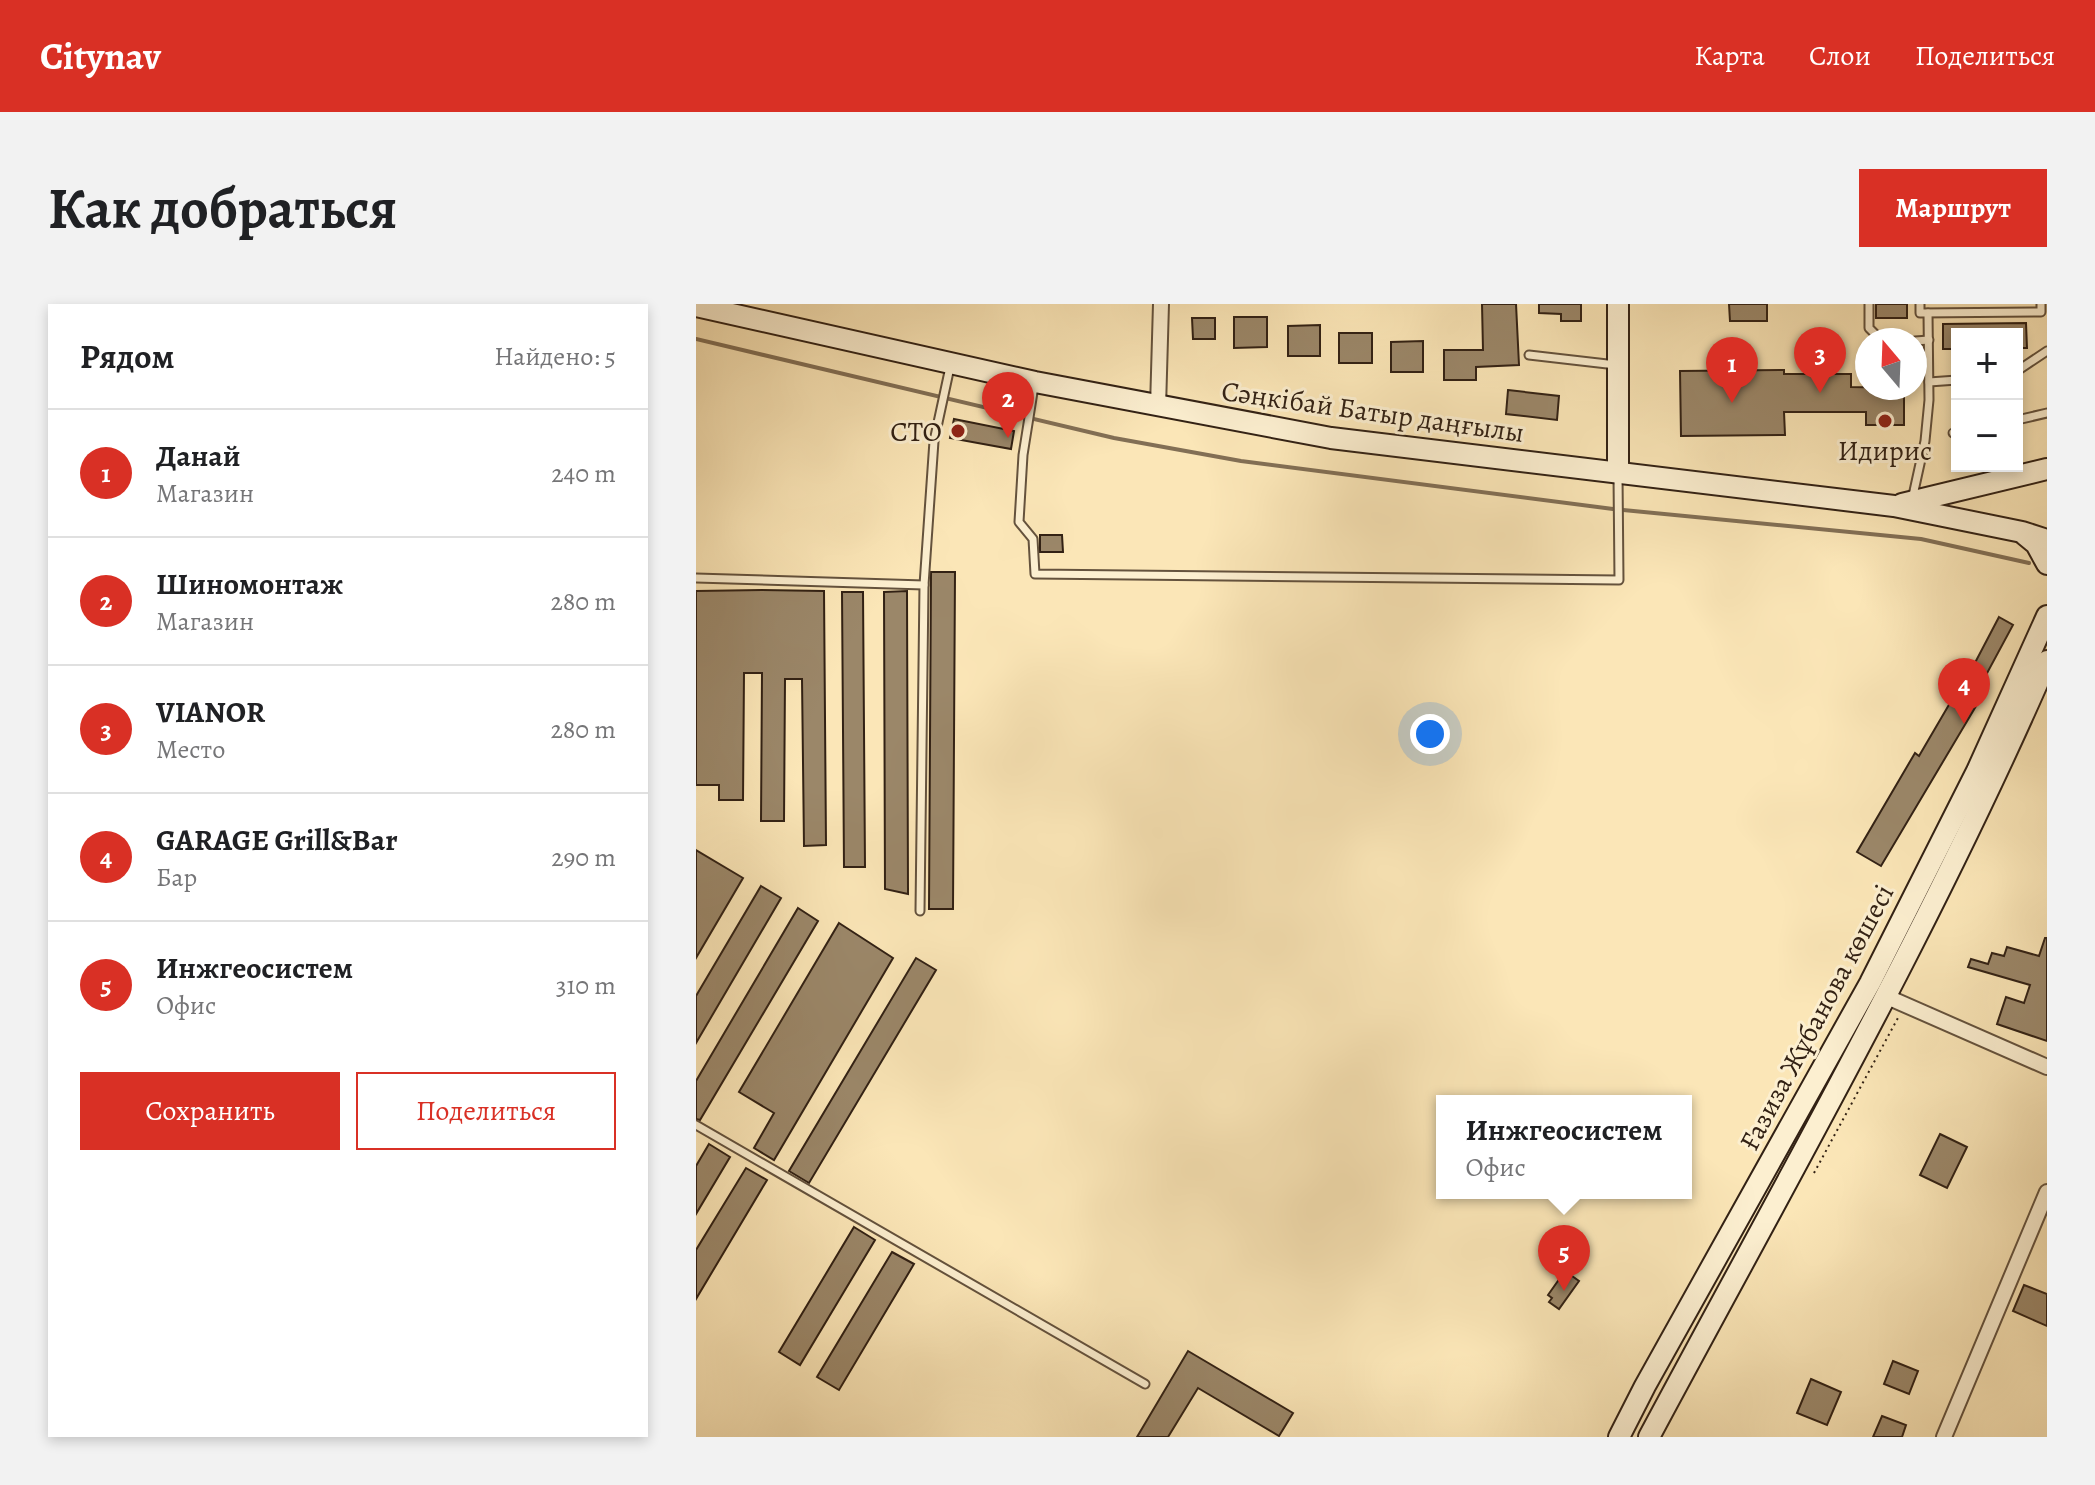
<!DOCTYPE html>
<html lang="ru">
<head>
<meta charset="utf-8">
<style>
	:root { --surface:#fff; --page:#f2f2f2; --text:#202124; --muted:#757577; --line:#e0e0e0; --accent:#d93025 }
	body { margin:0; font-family:Alegreya,serif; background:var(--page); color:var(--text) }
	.controls { position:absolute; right:24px; top:24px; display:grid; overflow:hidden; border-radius:0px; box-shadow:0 4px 12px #0003 }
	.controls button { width:72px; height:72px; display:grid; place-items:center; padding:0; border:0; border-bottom:2px solid var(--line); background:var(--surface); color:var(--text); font:40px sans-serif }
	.compass { position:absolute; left:1159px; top:24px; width:72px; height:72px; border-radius:50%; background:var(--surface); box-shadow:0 4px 12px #0003; rotate:341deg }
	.you { position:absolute; left:734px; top:430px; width:28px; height:28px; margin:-20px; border:6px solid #fff; border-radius:50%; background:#1a73e8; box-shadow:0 0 0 12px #1a73e833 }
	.badge { display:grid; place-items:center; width:52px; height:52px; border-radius:50%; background:var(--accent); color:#fff; font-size:26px; font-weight:700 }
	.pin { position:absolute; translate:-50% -66px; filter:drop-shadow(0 2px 4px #0008) }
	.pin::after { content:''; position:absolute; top:42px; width:28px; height:24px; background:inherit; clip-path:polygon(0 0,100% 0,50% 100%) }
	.popup { position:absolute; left:740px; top:791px; width:256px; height:104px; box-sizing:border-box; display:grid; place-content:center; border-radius:0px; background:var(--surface); filter:drop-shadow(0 2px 6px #0005); font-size:26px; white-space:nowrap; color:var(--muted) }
	.popup b { font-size:30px; color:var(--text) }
	.popup::after { content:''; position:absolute; left:50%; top:100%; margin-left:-16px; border:16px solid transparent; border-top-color:var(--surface) }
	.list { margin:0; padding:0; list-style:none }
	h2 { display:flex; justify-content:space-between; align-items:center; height:104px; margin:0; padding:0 32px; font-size:34px }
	h2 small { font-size:26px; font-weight:400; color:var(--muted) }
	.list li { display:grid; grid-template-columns:52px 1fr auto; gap:24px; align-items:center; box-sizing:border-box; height:128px; padding:0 32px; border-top:2px solid var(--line) }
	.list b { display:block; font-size:30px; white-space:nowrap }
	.list p { margin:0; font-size:26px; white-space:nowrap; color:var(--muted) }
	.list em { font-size:26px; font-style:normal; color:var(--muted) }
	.actions { display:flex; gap:16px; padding:24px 32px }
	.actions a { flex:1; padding:18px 0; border:2px solid var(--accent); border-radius:0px; text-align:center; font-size:28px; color:var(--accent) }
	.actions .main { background:var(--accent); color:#fff }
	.map { position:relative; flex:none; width:1351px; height:1133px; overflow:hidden; border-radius:0px }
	header { display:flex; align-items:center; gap:48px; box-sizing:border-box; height:112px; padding:0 40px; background:var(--accent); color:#fff }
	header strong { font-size:38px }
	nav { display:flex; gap:44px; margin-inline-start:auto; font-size:28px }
	.intro { display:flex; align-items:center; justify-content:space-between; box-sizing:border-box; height:192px; padding:0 48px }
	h1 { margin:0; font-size:56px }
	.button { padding:20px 36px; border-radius:0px; background:var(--accent); color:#fff; font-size:28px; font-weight:700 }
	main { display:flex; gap:48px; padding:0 48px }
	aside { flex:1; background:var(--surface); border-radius:0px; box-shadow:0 4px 12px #0003 }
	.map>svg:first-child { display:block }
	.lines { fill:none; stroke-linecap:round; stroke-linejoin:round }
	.stream { stroke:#826f55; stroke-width:4 }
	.building { fill:#9b8769; stroke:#322114; stroke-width:2 }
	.lane-casing { stroke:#64523d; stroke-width:11 }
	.street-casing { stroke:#64523d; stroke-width:18 }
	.secondary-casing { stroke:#322114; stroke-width:24 }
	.path { stroke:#322114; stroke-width:2; stroke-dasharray:2 4; stroke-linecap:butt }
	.lane { stroke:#fcefd0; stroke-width:7 }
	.street { stroke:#fcefd0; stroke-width:14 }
	.secondary { stroke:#fcefd0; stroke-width:20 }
	.poi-dot { fill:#8f2418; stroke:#fcefd0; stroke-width:3 }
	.labels { text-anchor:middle; stroke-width:6; stroke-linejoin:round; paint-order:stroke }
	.street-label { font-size:28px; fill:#322114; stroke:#fcefd0 }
	.poi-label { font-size:28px; fill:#322114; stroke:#fcefd0; text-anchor:end }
</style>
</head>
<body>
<header>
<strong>Citynav</strong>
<nav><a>Карта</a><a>Слои</a><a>Поделиться</a></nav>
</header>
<div class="intro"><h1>Как добраться</h1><a class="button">Маршрут</a></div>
<main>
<aside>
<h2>Рядом<small>Найдено: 5</small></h2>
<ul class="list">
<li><span class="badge">1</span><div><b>Данай</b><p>Магазин</p></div><em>240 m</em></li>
<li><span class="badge">2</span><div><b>Шиномонтаж</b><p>Магазин</p></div><em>280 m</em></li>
<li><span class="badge">3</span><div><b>VIANOR</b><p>Место</p></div><em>280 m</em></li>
<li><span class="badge">4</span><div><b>GARAGE Grill&amp;Bar</b><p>Бар</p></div><em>290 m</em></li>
<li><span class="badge">5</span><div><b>Инжгеосистем</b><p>Офис</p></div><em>310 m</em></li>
</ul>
<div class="actions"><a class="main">Сохранить</a><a>Поделиться</a></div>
</aside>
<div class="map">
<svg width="1351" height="1133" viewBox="0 0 1351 1133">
	<rect width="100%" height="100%" fill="#fbe6b7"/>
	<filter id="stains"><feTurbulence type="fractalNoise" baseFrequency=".0025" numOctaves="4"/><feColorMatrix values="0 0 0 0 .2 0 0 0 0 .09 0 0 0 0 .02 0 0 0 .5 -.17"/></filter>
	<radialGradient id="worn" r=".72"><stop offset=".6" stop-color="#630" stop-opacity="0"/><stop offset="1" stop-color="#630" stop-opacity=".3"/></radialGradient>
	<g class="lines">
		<path class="stream" d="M0,35L418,134L545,157L917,205L1225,235L1333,259"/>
	</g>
	<g class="building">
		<path d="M786,0H820L823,61L780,63V76H748V46H787Z"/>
		<path d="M843,0H885V17H865V10L843,9Z"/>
		<path d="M1033,0H1071V17H1034Z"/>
		<rect x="1180" y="0" width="31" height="14"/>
		<path d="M538,13H571V43L538,44Z"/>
		<path d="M496,14H519V35H497Z"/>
		<path d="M1330,19L1331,44H1321V30H1261V45H1247V20Z"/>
		<path d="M624,21V52H592V22Z"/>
		<rect x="643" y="29" width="33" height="30"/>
		<path d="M727,37V68H695V38Z"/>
		<path d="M1088,66V70H1155V83L1208,84V121H1170V108H1088L1089,131L985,132L984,67Z"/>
		<path d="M812,86L863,92L861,116L810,110Z"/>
		<path d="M258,115L318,127L315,145L254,134Z"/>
		<path d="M344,231H366L367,248H344Z"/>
		<path d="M235,268H259L257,605H233Z"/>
		<path d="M66,286L128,287L130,541L108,542L106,375H89L88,517H65L66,369H48L47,496H23V481H0V287Z"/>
		<path d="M211,287L212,590L189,585L188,288Z"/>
		<path d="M146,288H167L169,563H148Z"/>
		<path d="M1303,313L1317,321L1283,384L1289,387L1185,562L1161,548L1219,449L1223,452L1268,375L1270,376Z"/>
		<path d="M0,546L47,574L0,654Z"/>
		<path d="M65,582L85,594L0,739V692Z"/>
		<path d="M102,604L122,617L4,816L0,815V777Z"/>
		<path d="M143,619L197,654L78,856L58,844L78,809L43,788Z"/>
		<path d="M1349,634H1351V737L1301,720L1310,693L1328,699L1334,681L1272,663L1275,655L1292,660L1296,649L1308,652L1311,643L1343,652Z"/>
		<path d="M220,654L240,666L113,879L93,867Z"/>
		<path d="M1244,830L1271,843L1251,884L1224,871Z"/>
		<path d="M13,840L34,853L0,910V862Z"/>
		<path d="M50,864L71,876L0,995V946Z"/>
		<path d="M158,923L179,936L104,1061L83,1048Z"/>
		<path d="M196,948L218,960L143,1086L121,1073Z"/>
		<path d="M869,967L883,977L863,1005L853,998L856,994L852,991Z"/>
		<path d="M1328,981L1351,990V1022L1317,1007Z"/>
		<path d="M492,1047L597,1109L583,1132L502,1084L472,1133H441Z"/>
		<path d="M1197,1057L1222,1067L1213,1090L1188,1080Z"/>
		<path d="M1115,1075L1145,1088L1131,1121L1101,1109Z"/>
		<path d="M1186,1112L1210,1121L1206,1133H1177Z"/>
	</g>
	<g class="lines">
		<defs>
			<g id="lane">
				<path d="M1173,0V24L1185,36"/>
				<path d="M1224,0V9L1345,8V0"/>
				<path d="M1219,37L1233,36"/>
				<path d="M833,51L920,61"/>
				<path d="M1321,67L1351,47"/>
				<path d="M1233,78L1261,76"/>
				<path d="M338,82L327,151L323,218L337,235L339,270L923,276L922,171"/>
				<path d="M1321,116L1351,109"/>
				<path d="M1257,129L1261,128"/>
				<path d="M1216,196L1229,137L1233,96L1232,9"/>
				<path d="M0,274L228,281"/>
				<path d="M224,607L228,281L238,137L254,63"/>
				<path d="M0,821L449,1080"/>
			</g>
			<g id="street">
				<path d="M462,103L465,0"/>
				<path d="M1189,692L1351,763"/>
				<path d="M1248,1133L1351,888"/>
			</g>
			<g id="secondary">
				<path d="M0,2L339,78L635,134L1198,202L1326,228L1351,236"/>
				<path d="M922,168V0"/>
				<path d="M1206,200L1351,165"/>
				<path d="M1329,231L1340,240L1351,260"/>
				<path d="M923,1133L949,1082L1174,679L1281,467L1351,312"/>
				<path d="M953,1133C1090,877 1235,624 1351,357"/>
			</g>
		</defs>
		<use href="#lane" class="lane-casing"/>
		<use href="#street" class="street-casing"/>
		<use href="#secondary" class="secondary-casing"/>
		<path class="path" d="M1118,869L1203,712"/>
		<use href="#lane" class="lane"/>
		<use href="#street" class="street"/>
		<use href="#secondary" class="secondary"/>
	</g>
	<g class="poi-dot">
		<circle cx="1189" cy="117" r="8"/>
		<circle cx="262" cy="127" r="8"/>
	</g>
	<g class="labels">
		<g class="street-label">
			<text transform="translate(677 107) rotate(8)" y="10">Сәңкібай Батыр даңғылы</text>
			<text transform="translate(1120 713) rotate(-62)" y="10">Ғазиза Жұбанова көшесі</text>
		</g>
		<g class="poi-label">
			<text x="246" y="137">СТО</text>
			<text x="1189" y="156" text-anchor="middle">Идирис</text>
		</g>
	</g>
	<rect width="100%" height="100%" filter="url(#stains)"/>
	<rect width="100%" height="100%" fill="url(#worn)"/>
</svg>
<div class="controls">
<button>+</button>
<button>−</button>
</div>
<svg class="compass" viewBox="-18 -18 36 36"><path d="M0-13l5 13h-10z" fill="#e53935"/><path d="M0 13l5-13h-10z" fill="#757577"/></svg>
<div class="you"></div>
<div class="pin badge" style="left:1036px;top:99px">1</div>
<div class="pin badge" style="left:312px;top:134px">2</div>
<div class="pin badge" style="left:1124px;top:89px">3</div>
<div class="pin badge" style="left:1268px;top:420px">4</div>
<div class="pin badge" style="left:868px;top:987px">5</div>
<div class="popup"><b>Инжгеосистем</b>Офис</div>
</div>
</main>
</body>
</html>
